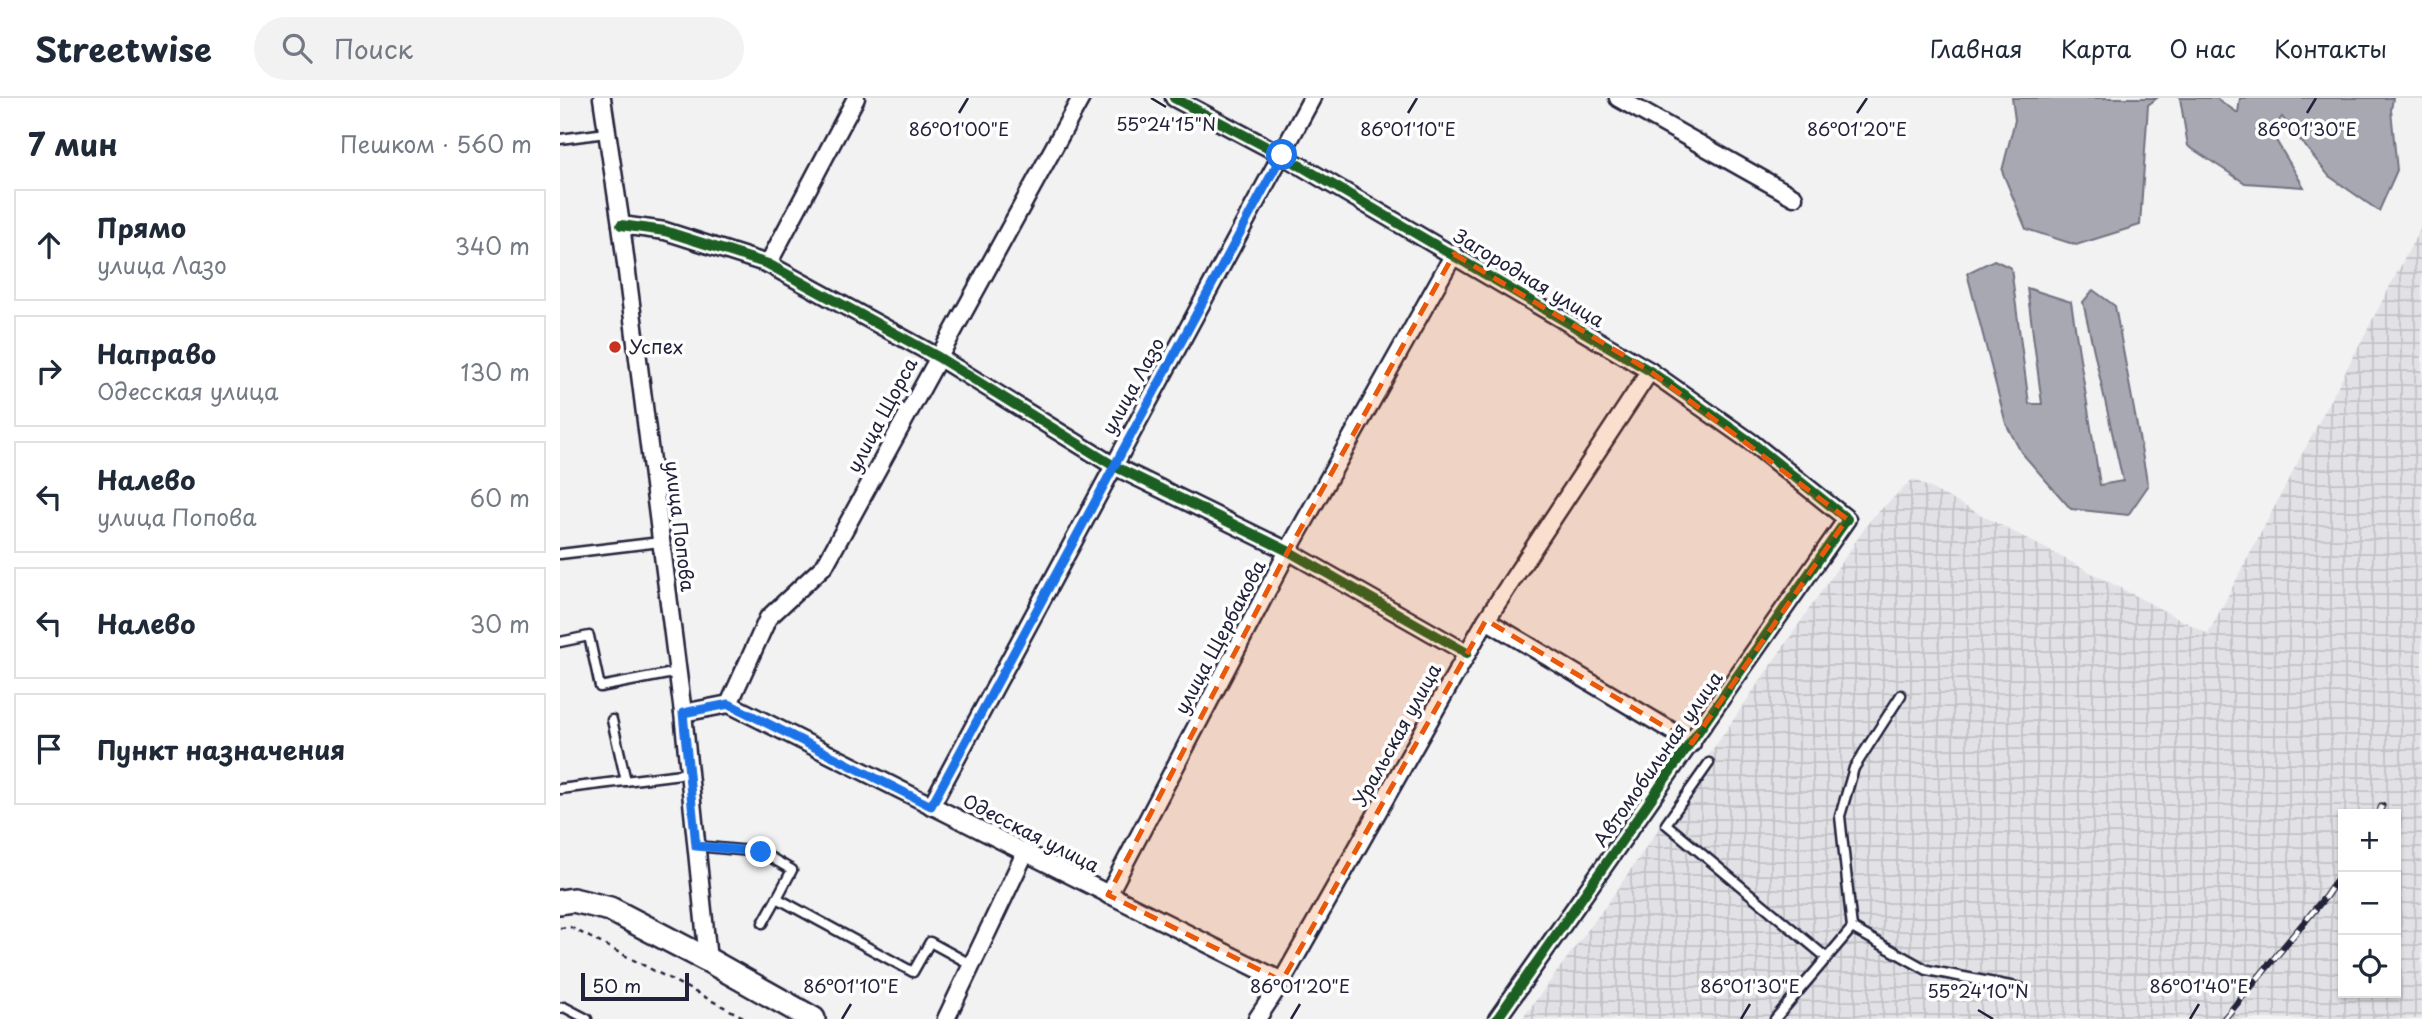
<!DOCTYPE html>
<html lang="ru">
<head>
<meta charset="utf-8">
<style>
	:root { --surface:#fff; --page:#f2f2f3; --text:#1f2937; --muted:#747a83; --line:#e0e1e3 }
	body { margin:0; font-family:"Playpen Sans",sans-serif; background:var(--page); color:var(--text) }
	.controls { position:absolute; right:21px; bottom:21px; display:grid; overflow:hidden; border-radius:0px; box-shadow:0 2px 5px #0004 }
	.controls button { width:63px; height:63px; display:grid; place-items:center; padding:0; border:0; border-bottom:2px solid var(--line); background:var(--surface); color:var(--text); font:35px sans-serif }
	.scale { position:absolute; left:21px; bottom:18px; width:108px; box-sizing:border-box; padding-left:7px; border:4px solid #22223b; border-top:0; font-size:19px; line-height:24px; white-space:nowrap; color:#22223b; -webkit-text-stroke:5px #fff; paint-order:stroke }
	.stop { position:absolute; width:21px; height:21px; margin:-16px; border:5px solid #1a73e8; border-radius:50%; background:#fff }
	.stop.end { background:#1a73e8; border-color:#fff; box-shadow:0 2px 7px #0008 }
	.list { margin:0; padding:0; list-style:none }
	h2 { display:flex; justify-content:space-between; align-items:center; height:91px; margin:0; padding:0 28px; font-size:30px }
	h2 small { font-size:23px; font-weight:400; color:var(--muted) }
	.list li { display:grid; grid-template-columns:46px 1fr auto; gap:21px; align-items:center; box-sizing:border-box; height:112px; margin:0 14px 14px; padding:0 14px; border:2px solid var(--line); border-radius:0px }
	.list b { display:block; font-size:26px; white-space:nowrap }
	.list p { margin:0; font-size:23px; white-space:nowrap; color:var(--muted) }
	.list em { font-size:23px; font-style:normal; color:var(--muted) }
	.icon { flex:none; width:38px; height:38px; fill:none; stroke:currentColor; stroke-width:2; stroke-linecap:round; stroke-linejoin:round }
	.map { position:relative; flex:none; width:1862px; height:921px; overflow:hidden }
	header { display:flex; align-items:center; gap:42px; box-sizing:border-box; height:98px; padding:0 35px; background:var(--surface); border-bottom:2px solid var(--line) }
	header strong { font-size:33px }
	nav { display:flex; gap:38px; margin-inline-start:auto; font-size:24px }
	.search { width:490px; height:63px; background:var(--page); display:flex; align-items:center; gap:18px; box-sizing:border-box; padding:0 24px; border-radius:38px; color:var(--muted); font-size:26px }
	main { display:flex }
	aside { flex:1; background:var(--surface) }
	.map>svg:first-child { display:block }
	.industrial { fill:url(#industrial-grid); fill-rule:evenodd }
	.water { fill:#a8a8b2; stroke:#727282; stroke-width:2 }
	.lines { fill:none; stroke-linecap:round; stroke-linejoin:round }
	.lane-casing { stroke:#22223b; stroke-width:13 }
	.street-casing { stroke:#22223b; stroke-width:21 }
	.secondary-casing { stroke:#22223b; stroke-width:28 }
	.path { stroke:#22223b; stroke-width:2.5; stroke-dasharray:5 5; stroke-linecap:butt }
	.lane { stroke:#fff; stroke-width:8 }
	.street { stroke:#fff; stroke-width:16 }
	.secondary { stroke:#fff; stroke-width:23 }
	.rail-casing { stroke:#22223b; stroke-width:7 }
	.rail { stroke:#fff; stroke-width:4.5; stroke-dasharray:13; stroke-linecap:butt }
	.cycleway-casing { stroke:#fff; stroke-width:15 }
	.cycleway { stroke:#1b5e20; stroke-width:10 }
	.route { stroke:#1a73e8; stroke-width:9 }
	.marked { fill:#e8590c; fill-opacity:0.2; stroke:#e8590c; stroke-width:5; stroke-dasharray:14 9; stroke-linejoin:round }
	.ticks { fill:none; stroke:#22223b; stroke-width:2.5 }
	.poi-dot { fill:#c8321e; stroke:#fff; stroke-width:2.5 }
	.labels { text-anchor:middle; stroke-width:7; stroke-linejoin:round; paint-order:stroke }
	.street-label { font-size:19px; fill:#22223b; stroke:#fff }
	.poi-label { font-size:19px; fill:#22223b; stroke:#fff; text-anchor:start }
	.ticks-label { font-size:18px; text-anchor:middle; fill:#22223b; stroke:#fff; stroke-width:7; stroke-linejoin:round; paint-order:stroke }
</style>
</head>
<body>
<header>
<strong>Streetwise</strong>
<div class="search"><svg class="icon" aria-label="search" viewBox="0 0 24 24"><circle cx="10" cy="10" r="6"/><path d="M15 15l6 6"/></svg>Поиск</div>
<nav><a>Главная</a><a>Карта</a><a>О нас</a><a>Контакты</a></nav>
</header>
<main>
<aside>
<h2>7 мин<small>Пешком · 560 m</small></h2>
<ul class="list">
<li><svg class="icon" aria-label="ahead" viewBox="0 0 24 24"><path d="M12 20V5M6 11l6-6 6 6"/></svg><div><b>Прямо</b><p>улица Лазо</p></div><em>340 m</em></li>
<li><svg class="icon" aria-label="right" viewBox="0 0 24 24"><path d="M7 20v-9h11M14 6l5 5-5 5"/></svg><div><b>Направо</b><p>Одесская улица</p></div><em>130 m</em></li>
<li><svg class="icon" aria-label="left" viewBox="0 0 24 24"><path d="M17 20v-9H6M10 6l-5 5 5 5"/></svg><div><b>Налево</b><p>улица Попова</p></div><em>60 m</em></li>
<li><svg class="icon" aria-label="left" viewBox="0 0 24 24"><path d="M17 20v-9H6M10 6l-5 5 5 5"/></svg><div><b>Налево</b></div><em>30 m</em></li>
<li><svg class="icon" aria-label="arrive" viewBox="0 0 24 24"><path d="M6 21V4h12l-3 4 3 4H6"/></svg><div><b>Пункт назначения</b></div></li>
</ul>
</aside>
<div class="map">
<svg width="1862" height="921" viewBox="0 0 1862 921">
	<defs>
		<pattern id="industrial-grid" width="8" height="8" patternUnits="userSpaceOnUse" patternTransform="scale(1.75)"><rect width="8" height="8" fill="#e2e2e6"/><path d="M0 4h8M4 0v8" fill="none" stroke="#c2c2c6"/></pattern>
	</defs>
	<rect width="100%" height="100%" fill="#f2f2f3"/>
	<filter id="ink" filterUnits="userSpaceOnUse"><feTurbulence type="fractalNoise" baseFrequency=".0143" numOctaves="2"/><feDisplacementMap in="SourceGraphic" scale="14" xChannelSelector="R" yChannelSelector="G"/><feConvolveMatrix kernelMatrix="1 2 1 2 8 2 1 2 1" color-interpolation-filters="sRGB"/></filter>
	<g filter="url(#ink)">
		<path class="industrial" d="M1862,127V921H962L1047,806L1311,421L1353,381L1648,536ZM1783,716H1836V895H1783Z"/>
		<g class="water">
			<path d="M1452,0H1597L1588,7L1580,127L1516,147L1466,131L1442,73L1455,22Z"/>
			<path d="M1620,0H1656L1678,15L1680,0H1833L1831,12L1837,72L1819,113L1769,78L1722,19L1711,34L1744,89L1685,85L1628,48Z"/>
			<path d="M1434,162L1451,170L1469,306H1482L1467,190L1511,204L1540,387L1563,383L1523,204L1533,192L1555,208L1588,388L1568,417L1511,411L1461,354L1446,326L1407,175Z"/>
		</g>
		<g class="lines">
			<defs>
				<g id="lane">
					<path d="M0,41L46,35"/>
					<path d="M0,456L100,444"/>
					<path d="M0,544L29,538L40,589L118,574"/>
					<path d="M52,622L66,683"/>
					<path d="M1149,665L1106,726L1267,860"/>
					<path d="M0,691L129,675"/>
					<path d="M136,748L201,754L232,772L217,800L353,874L370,844L412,867"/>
					<path d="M203,825L217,800"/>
					<path d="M1292,830L1367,872L1461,890"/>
					<path d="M0,910L4,909L27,921"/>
					<path d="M1215,921L1292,830L1280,718L1294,670L1341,597"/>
				</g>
				<g id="street">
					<path d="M42,0L61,127L123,615L148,862"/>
					<path d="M614,0L722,57L1090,273L1191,344L1287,421L937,921"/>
					<path d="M1058,0L1234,99"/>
					<path d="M61,127L105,133L208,166L378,259L554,368L728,453L907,555"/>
					<path d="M208,166L296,0"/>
					<path d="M926,522L1132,645"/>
					<path d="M169,606L208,520L265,467L521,0"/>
					<path d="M123,615L169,606L722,883"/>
					<path d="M371,708L752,0"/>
					<path d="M548,797L728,453L894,156"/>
					<path d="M386,921L465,755"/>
					<path d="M697,921L722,883L926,522L1090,273"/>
				</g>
				<path id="secondary" d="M0,804L13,802L50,811L148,862L253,921"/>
			</defs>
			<use href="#lane" class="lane-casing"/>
			<use href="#street" class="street-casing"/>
			<use href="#secondary" class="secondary-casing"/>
			<path class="path" d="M0,830L10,829L187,921"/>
			<use href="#lane" class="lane"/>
			<use href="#street" class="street"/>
			<use href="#secondary" class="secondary"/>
			<defs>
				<g id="rail">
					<path d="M1818,716L1822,708"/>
					<path d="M1664,921L1766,798L1783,773"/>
				</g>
			</defs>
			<use href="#rail" class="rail-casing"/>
			<use href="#rail" class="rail"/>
			<defs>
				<g id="cycleway">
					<path d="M614,0L722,57L1090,273L1191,344L1287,421L937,921"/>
					<path d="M61,127L105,133L208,166L378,259L554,368L728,453L907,555"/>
				</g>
			</defs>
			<use href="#cycleway" class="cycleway-casing"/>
			<use href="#cycleway" class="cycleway"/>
		</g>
	</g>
	<g class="lines" filter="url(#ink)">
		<path class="route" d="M201,754L136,748L123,615L169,606L371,708L722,57"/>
	</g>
	<path class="marked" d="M894,156L1090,273L1287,421L1132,645L926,522L722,883L548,797L728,453Z"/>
	<path class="ticks" d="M591,0L606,9M399,15L408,0M848,15L857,0M1297,15L1307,0M1747,15L1756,0M1418,912L1433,921M282,921L291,906M731,921L740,906M1181,921L1190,906M1630,921L1639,906"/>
	<circle class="poi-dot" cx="55" cy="249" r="7"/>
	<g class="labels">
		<g class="street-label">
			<text transform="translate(969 180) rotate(31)" y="7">Загородная улица</text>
			<text transform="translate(573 288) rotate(-61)" y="7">улица Лазо</text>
			<text transform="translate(322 317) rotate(-62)" y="7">улица Щорса</text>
			<text transform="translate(120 428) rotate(83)" y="7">улица Попова</text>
			<text transform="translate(660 539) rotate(-62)" y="7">улица Щербакова</text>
			<text transform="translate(837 637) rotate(-61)" y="7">Уральская улица</text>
			<text transform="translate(1098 661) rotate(-55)" y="7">Автомобильная улица</text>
			<text transform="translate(471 735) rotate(27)" y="7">Одесская улица</text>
		</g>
		<g class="poi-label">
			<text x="69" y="256">Успех</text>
		</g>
	</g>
	<g class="ticks-label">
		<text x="606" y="33">55°24'15"N</text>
		<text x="399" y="38">86°01'00"E</text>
		<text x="848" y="38">86°01'10"E</text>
		<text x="1297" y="38">86°01'20"E</text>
		<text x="1747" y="38">86°01'30"E</text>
		<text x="291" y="895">86°01'10"E</text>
		<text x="740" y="895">86°01'20"E</text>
		<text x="1190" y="895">86°01'30"E</text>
		<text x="1639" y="895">86°01'40"E</text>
		<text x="1418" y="900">55°24'10"N</text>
	</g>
</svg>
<div class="controls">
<button>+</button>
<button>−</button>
<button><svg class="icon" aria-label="locate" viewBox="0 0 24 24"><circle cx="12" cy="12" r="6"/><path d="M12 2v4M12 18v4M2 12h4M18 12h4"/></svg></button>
</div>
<div class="scale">50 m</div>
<div class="stop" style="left:722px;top:57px"></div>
<div class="stop end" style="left:201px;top:754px"></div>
</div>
</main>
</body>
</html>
